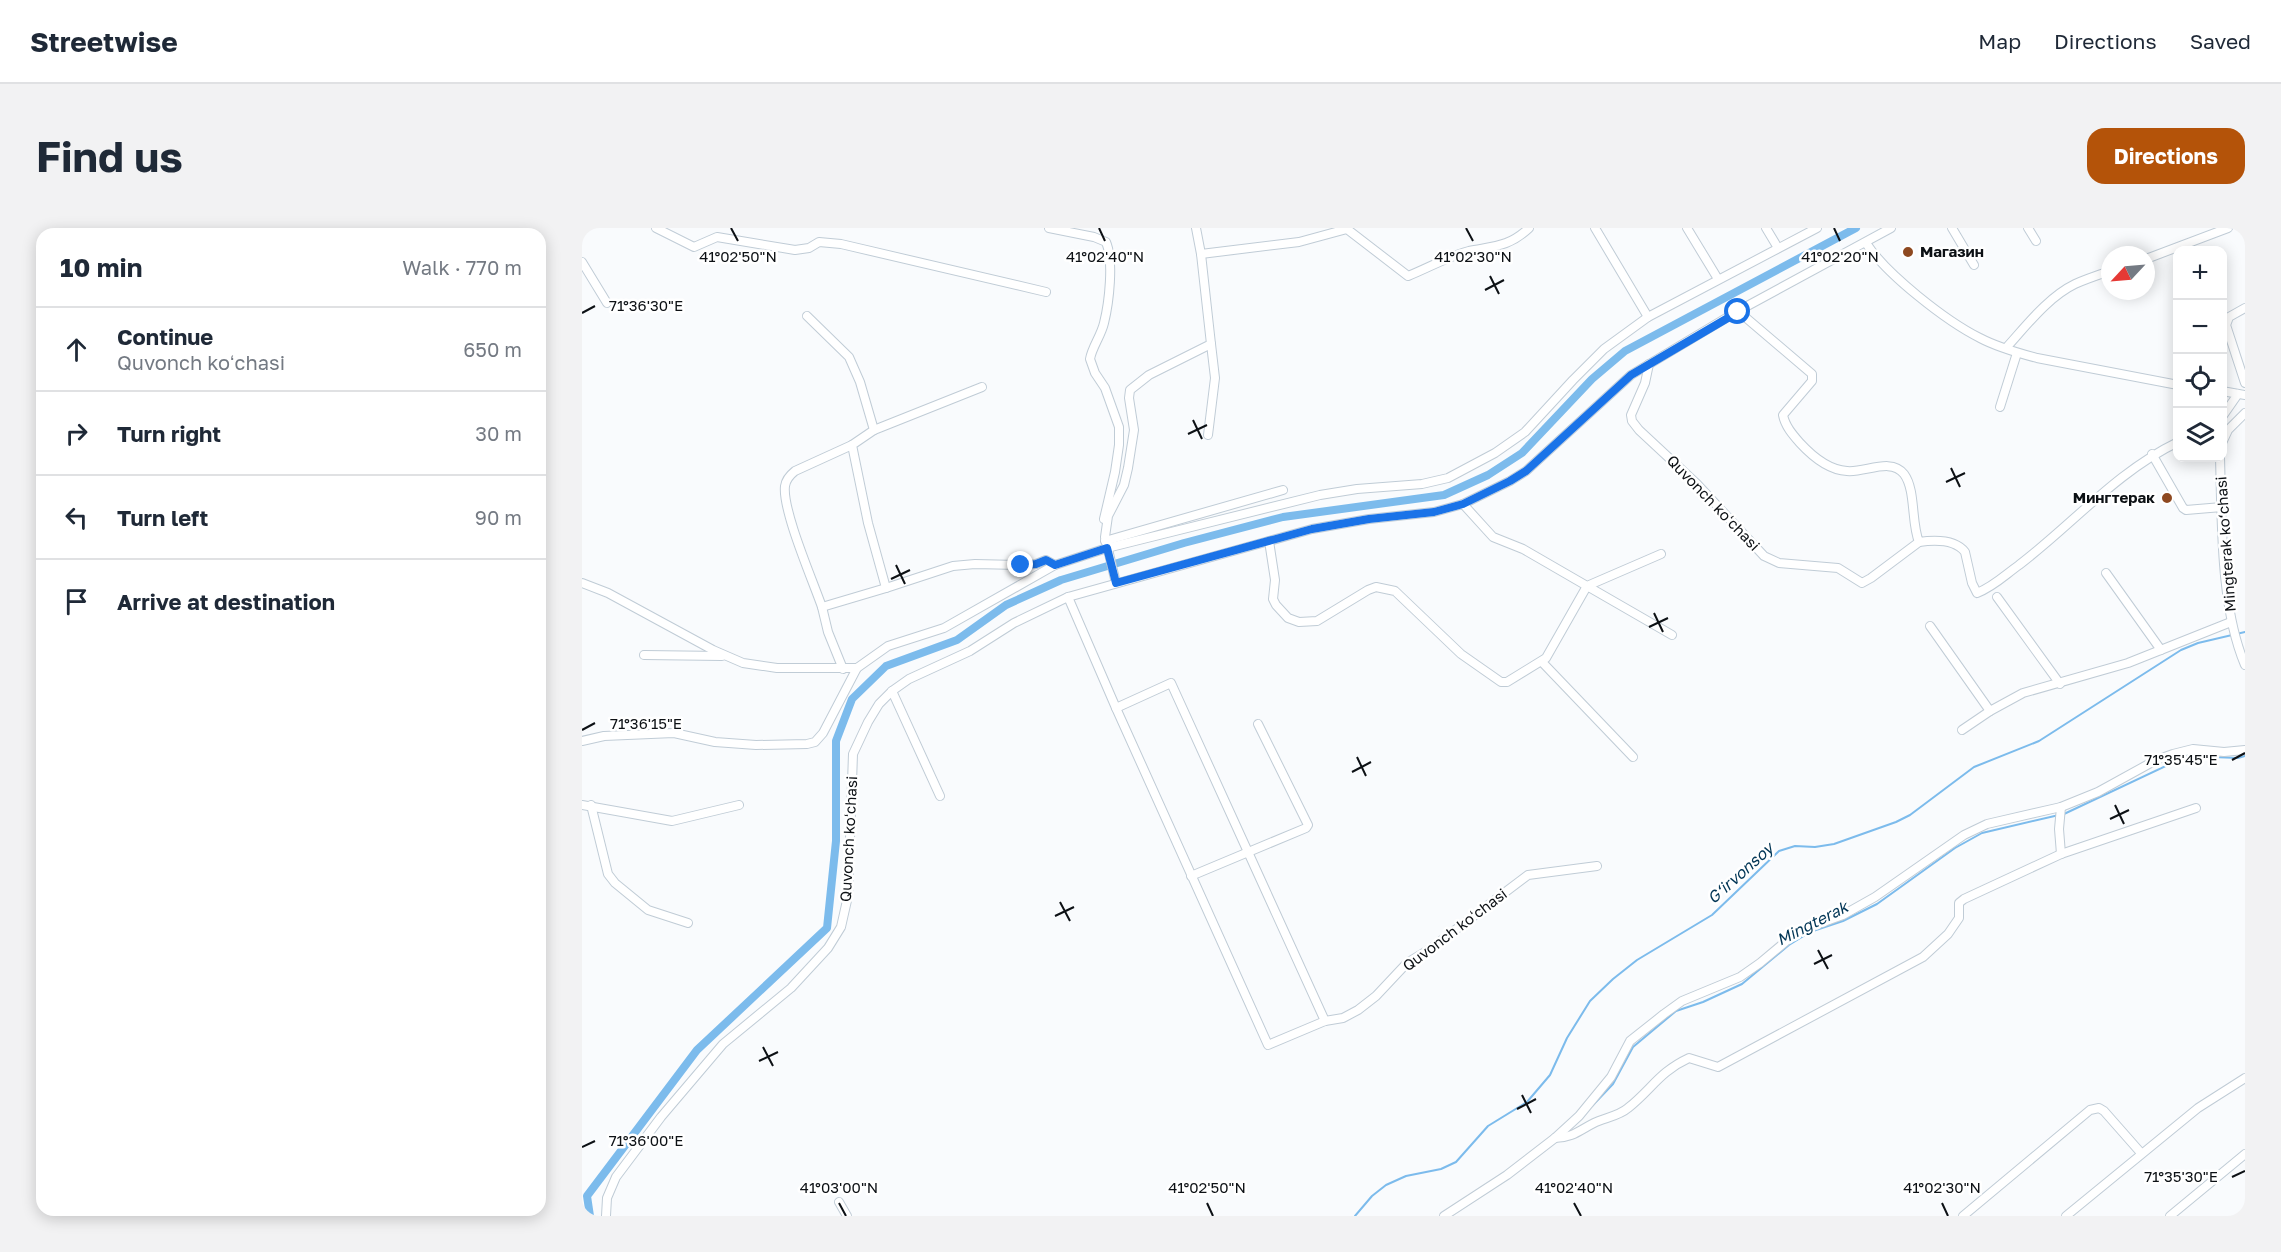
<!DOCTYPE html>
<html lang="en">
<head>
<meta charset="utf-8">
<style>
	:root { --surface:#fff; --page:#f2f2f3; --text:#1f2937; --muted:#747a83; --line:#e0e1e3; --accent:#b45309 }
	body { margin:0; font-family:"Golos Text",sans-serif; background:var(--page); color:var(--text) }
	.controls { position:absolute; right:18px; top:18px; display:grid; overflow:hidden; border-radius:12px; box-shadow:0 3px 15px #0003 }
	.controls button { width:54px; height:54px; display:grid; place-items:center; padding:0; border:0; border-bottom:2px solid var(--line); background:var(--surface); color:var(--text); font:30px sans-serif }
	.compass { position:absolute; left:1519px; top:18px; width:54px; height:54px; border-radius:50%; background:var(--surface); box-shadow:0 3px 15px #0003; rotate:244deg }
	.stop { position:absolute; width:18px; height:18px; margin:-14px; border:4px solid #1a73e8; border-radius:50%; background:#fff }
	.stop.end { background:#1a73e8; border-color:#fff; box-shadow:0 2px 6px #0008 }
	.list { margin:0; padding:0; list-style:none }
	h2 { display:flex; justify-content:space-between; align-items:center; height:78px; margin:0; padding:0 24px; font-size:26px }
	h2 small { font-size:20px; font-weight:400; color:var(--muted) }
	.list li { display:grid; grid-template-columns:39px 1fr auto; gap:18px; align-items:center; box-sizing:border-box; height:84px; padding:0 24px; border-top:2px solid var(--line) }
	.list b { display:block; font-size:22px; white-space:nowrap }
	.list p { margin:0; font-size:20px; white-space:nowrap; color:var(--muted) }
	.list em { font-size:20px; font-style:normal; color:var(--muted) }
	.icon { flex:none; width:33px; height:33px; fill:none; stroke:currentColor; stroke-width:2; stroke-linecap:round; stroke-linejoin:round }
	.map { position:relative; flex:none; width:1663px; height:988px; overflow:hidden; border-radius:18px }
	header { display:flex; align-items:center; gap:36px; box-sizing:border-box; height:84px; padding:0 30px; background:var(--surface); border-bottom:2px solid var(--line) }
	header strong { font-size:28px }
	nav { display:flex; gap:33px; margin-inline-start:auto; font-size:21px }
	.intro { display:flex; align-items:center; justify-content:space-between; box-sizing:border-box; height:144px; padding:0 36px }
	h1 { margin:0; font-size:42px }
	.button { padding:15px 27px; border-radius:18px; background:var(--accent); color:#fff; font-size:21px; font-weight:700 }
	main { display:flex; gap:36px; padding:0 36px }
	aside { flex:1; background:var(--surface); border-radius:18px; box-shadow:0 3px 15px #0003 }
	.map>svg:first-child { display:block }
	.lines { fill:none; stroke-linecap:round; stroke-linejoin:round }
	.stream { stroke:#7cbbec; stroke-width:2 }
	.canal { stroke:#7cbbec; stroke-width:8 }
	.minor-casing { stroke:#c0ccd6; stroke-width:10 }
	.minor { stroke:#fff; stroke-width:8 }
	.route { stroke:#1a73e8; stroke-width:8 }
	.ticks { fill:none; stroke:#0d1115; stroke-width:2 }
	.poi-dot { fill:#8e4920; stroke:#fff; stroke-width:2 }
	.labels { text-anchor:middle; stroke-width:5; stroke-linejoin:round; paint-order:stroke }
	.poi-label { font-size:15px; font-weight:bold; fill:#0d1115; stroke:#fff; text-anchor:start }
	.street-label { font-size:15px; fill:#0d1115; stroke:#fff }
	.water-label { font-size:16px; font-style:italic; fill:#013555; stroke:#fff }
	.ticks-label { font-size:15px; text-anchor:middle; fill:#0d1115; stroke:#fff; stroke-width:5; stroke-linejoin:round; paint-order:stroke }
</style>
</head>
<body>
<header>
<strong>Streetwise</strong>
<nav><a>Map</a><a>Directions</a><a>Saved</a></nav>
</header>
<div class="intro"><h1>Find us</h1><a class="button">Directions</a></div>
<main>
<aside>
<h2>10 min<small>Walk · 770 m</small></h2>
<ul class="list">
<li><svg class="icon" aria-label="ahead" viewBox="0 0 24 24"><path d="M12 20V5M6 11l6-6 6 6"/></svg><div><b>Continue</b><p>Quvonch koʻchasi</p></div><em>650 m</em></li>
<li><svg class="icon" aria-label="right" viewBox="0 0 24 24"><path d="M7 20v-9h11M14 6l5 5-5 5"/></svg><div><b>Turn right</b></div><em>30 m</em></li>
<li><svg class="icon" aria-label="left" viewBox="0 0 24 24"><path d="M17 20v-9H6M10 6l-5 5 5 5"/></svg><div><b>Turn left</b></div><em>90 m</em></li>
<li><svg class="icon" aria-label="arrive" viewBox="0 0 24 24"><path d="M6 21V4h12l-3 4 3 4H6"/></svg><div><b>Arrive at destination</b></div></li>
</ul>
</aside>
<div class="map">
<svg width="1663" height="988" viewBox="0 0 1663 988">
	<rect width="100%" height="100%" fill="#f9fbfd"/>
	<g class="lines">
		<g class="stream">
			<path d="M1482,586L1605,528L1656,530L1663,528"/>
			<path d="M1010,878L1031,856L1051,819L1094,783L1121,774L1160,756L1207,717L1228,704L1261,693L1295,676L1373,620L1400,605L1477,587"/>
			<path d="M773,988L790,968L804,957L824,948L859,941L874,934L906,898L945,874L968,847L985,810L1008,773L1031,751L1055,732L1130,687L1197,623L1213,618L1233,619L1252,616L1314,594L1328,587L1392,539L1457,513L1599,422L1616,415L1663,404"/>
		</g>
		<path class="canal" d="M8,988L5,968L115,822L245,700L254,613V513L270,471L304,438L375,412L424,377L479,352L602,315L701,289L862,267L906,247L940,225L1010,151L1043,123L1274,0"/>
		<defs>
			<g id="minor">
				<path d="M74,0L112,19L135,9L213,22L227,20L237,14L259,16L464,64"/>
				<path d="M467,0L512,9L524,14C532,33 527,75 522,95C519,108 510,119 508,131L513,145L523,160L537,199V217L533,244L522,291"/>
				<path d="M1013,0L1066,89"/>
				<path d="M1105,0L1136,51"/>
				<path d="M1184,0L1196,20"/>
				<path d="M1370,0L1392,37"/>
				<path d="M1446,0L1454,13"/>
				<path d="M1284,15C1304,46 1364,93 1398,110C1415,119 1436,125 1455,130L1596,157"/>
				<path d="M619,26L717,14L765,1L826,48C846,40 867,28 887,23C912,18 927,19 947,0"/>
				<path d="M1564,31L1646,0"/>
				<path d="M0,34L25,75"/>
				<path d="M1663,80L1647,89L1644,97L1663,155"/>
				<path d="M1156,83L1230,146V153L1201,187C1203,198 1211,207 1218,215C1230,228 1246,242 1265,243C1283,245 1309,229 1322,246C1334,262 1329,295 1337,314C1351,312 1373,311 1383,324L1390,355L1395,365C1411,359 1423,347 1437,337C1491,296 1534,244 1596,214"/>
				<path d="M225,88L267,129L278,154L292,202L270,217L286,295L304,360L240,379L246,404L261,441"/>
				<path d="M1424,120C1444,98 1466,69 1493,56C1504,51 1516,47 1528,43"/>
				<path d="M1067,136L1063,155L1049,187L1050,193L1057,202L1115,256L1182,328L1197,335L1256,340L1280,355L1289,350L1337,314"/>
				<path d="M1640,163L1663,167"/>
				<path d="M1418,179L1435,125"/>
				<path d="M1640,189L1656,166"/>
				<path d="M292,202L400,159"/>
				<path d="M626,207L633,150L629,116"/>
				<path d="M1640,215L1646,202L1663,185"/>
				<path d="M1570,226L1601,280L1604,282L1640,279"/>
				<path d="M1638,230C1640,293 1638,378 1663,437"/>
				<path d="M881,276L911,309L941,321L1005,358L1079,326"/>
				<path d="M523,313L701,262"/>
				<path d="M687,313L693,352L691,371L694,377L706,390L717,394L735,393L786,362L794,359L813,363L879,426L919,454H925L964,430L1005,358L1090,407"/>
				<path d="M1524,345L1579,422"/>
				<path d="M0,355L26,365L131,422L161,435L195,440H275L306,418L362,400L473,337L525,320L738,267L775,261L840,256L866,250L913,225L943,204L991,152L1022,121L1066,89L1235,0"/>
				<path d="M534,355L523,309L526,288L542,257L546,240L552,202L547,170L548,162L567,147L629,116L619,26L614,0"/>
				<path d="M304,360L371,338L393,336L439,337L454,336L464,332L473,337"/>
				<path d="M486,369L534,480L686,817L743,793L761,790L776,782L794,768L825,735L848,721L946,647L1015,638"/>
				<path d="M1415,369L1478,456"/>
				<path d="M240,379C231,353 200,282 203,258C204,251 208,247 213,243L270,217"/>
				<path d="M1348,398L1408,483L1441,465L1546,435L1649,394"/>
				<path d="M62,427L140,428"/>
				<path d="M960,434L1051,529"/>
				<path d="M310,463L358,568"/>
				<path d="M534,480L589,455L743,793"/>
				<path d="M1380,502L1408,483"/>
				<path d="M0,513L22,508L92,505L133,514L174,517L225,516L233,514L241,505L275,440"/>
				<path d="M0,577L90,593L157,577"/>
				<path d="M9,577L26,646L33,655L66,682L106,695"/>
				<path d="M1479,626L1477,601L1479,579"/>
				<path d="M609,648L724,600L726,597L676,496"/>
				<path d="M973,910C990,910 998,902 1012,895C1022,890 1037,888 1046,880C1070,861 1077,844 1107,830L1136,839L1341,729L1366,706L1377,690V675L1382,671L1479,626L1614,580"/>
				<path d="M257,974L265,988"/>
				<path d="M24,988L25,970L34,949L79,889L141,816L209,760L246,720L259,699L266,668L271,526L286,494L297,476L310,463L327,451L388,423L432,395L486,369L730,301L787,291L852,284L881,276L928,253L944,243L1049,147L1156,83L1309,0"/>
				<path d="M862,988L925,947L973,910L997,888L1029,849L1048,813L1082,786L1100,773L1158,749L1178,735L1208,710L1225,700L1261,687L1293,669L1382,607L1405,596L1479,579L1516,564L1574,532L1591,526L1611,521L1642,524L1663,522"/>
				<path d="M1381,988L1508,882L1517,880L1522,883L1559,925"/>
				<path d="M1484,988L1616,880L1663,850"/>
				<path d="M1588,988L1663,926"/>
			</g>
		</defs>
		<use href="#minor" class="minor-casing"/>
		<use href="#minor" class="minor"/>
	</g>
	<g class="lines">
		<path class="route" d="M439,337L454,336L464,332L473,337L525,320L534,355L730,301L787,291L852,284L881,276L928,253L944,243L1049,147L1156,84"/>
	</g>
	<path class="ticks" d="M149,0L156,13M517,0L523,13M884,0L891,13M1252,0L1258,13M908,48L917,66M903,62L922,52M0,85L13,78M611,192L620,211M606,206L625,197M1369,240L1378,259M1364,254L1383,245M314,337L323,356M309,351L328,342M1072,385L1081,404M1067,399L1086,390M0,502L13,495M775,529L784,548M1650,532L1663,525M770,544L789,534M1533,577L1542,596M1528,591L1547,582M478,674L488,693M473,688L492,679M1236,722L1246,741M1232,736L1250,727M181,819L191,838M177,833L196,824M940,867L949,885M935,881L954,871M0,919L13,913M1650,949L1663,943M257,975L264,988M625,975L631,988M992,975L999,988M1360,975L1366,988"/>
	<g class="poi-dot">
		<circle cx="1326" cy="24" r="6"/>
		<circle cx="1585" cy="270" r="6"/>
	</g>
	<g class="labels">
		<g class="poi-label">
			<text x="1338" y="29">Магазин</text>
			<text x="1573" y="275" text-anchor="end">Мингтерак</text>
		</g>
		<g class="street-label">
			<text transform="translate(1131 275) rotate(46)" y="5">Quvonch koʻchasi</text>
			<text transform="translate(1644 316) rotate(-94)" y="5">Mingterak ko‘chasi</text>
			<text transform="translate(267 611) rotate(-87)" y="5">Quvonch koʻchasi</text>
			<text transform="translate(873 702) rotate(-37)" y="5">Quvonch koʻchasi</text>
		</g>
		<g class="water-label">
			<text transform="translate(1158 645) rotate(-42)" y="6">G‘irvonsoy</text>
			<text transform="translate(1230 695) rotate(-27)" y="6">Mingterak</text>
		</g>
	</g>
	<g class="ticks-label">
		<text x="156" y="34">41°02'50"N</text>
		<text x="523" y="34">41°02'40"N</text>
		<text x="891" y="34">41°02'30"N</text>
		<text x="1258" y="34">41°02'20"N</text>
		<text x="64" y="83">71°36'30"E</text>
		<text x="64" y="501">71°36'15"E</text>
		<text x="1599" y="537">71°35'45"E</text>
		<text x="64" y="918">71°36'00"E</text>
		<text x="1599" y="954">71°35'30"E</text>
		<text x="257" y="965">41°03'00"N</text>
		<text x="625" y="965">41°02'50"N</text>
		<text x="992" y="965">41°02'40"N</text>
		<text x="1360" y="965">41°02'30"N</text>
	</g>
</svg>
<div class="controls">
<button>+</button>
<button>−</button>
<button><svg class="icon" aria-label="locate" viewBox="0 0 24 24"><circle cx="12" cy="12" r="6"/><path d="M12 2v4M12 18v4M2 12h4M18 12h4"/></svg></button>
<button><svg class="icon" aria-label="layers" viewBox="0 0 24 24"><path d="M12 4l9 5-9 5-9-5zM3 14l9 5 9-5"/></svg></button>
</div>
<svg class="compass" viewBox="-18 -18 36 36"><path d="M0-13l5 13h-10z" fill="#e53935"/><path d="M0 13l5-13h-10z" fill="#747a83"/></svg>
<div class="stop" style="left:1156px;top:84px"></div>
<div class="stop end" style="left:439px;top:337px"></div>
</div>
</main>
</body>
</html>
